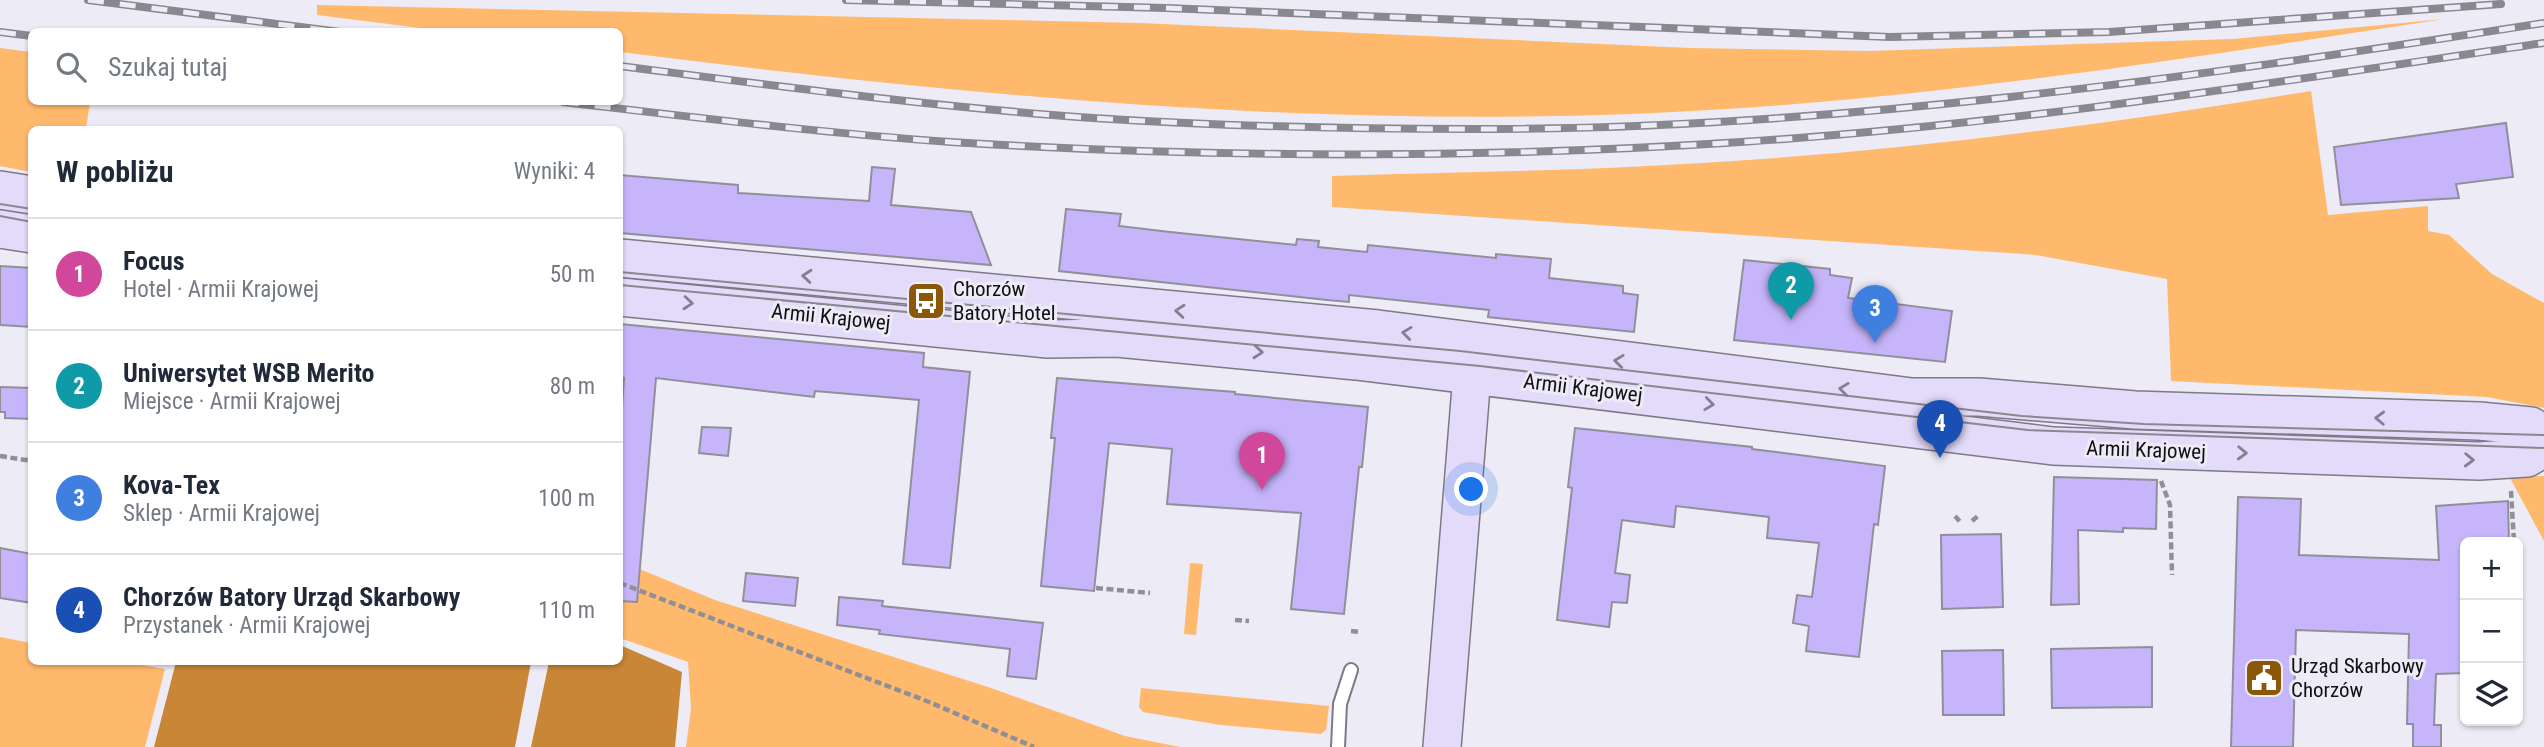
<!DOCTYPE html>
<html lang="pl">
<head>
<meta charset="utf-8">
<style>
	:root { --surface:#fff; --page:#f2f2f3; --text:#1f2937; --muted:#747a83; --line:#e0e1e3; --accent:#8d5709 }
	body { margin:0; font-family:"Roboto Condensed",sans-serif; background:var(--page); color:var(--text) }
	.controls { position:absolute; right:21px; bottom:21px; display:grid; overflow:hidden; border-radius:10px; box-shadow:0 2px 5px #0004 }
	.controls button { width:63px; height:63px; display:grid; place-items:center; padding:0; border:0; border-bottom:2px solid var(--line); background:var(--surface); color:var(--text); font:35px sans-serif }
	.you { position:absolute; left:1472px; top:490px; width:24px; height:24px; margin:-18px; border:5px solid #fff; border-radius:50%; background:#1a73e8; box-shadow:0 0 0 10px #1a73e833 }
	.badge { display:grid; place-items:center; width:46px; height:46px; border-radius:50%; background:var(--accent); color:#fff; font-size:23px; font-weight:700 }
	.pin { position:absolute; translate:-50% -58px; filter:drop-shadow(0 2px 4px #0008) }
	.pin::after { content:''; position:absolute; top:37px; width:24px; height:21px; background:inherit; clip-path:polygon(0 0,100% 0,50% 100%) }
	.list { margin:0; padding:0; list-style:none }
	h2 { display:flex; justify-content:space-between; align-items:center; height:91px; margin:0; padding:0 28px; font-size:30px }
	h2 small { font-size:23px; font-weight:400; color:var(--muted) }
	.list li { display:grid; grid-template-columns:46px 1fr auto; gap:21px; align-items:center; box-sizing:border-box; height:112px; padding:0 28px; border-top:2px solid var(--line) }
	.list b { display:block; font-size:26px; white-space:nowrap }
	.list p { margin:0; font-size:23px; white-space:nowrap; color:var(--muted) }
	.list em { font-size:23px; font-style:normal; color:var(--muted) }
	.icon { flex:none; width:38px; height:38px; fill:none; stroke:currentColor; stroke-width:2; stroke-linecap:round; stroke-linejoin:round }
	.map { position:relative; flex:none; width:2544px; height:747px; overflow:hidden }
	.search { position:absolute; background:var(--surface); box-shadow:0 2px 5px #0004; left:28px; top:28px; width:595px; height:77px; display:flex; align-items:center; gap:18px; box-sizing:border-box; padding:0 24px; border-radius:10px; color:var(--muted); font-size:26px }
	.panel { position:absolute; background:var(--surface); box-shadow:0 2px 5px #0004; left:28px; top:126px; width:595px; height:539px; border-radius:10px }
	.map>svg:first-child { display:block }
	.green { fill:#ffb96c }
	.water { fill:#c88636 }
	.building { fill:#c7b5fb; stroke:#918f99; stroke-width:2 }
	.lines { fill:none; stroke-linecap:round; stroke-linejoin:round }
	.lane-casing { stroke:#7c7a84; stroke-width:16 }
	.secondary-casing { stroke:#7c7a84; stroke-width:40 }
	.path { stroke:#908f96; stroke-width:4.5; stroke-dasharray:7 3.5; stroke-linecap:butt }
	.lane { stroke:#fff; stroke-width:12 }
	.secondary { stroke:#e4dafa; stroke-width:37 }
	.tram { stroke:#89888f; stroke-width:2 }
	.rail-casing { stroke:#89888f; stroke-width:8 }
	.rail { stroke:#edebf6; stroke-width:5; stroke-dasharray:16; stroke-linecap:butt }
	.oneway { stroke:#857f92 }
	.labels { text-anchor:middle; stroke-width:6; stroke-linejoin:round; paint-order:stroke }
	.poi-label { font-size:21px; fill:#111013; stroke:#edebf6; text-anchor:start }
	.street-label { font-size:21px; fill:#111013; stroke:#edebf6 }
</style>
</head>
<body>
<div class="map">
<svg width="2544" height="747" viewBox="0 0 2544 747">
	<rect width="100%" height="100%" fill="#edebf6"/>
	<g class="green">
		<path d="M317,5L1140,23L1690,48L1868,51L2233,39L2445,19C2175,60 1904,104 1631,114C1292,127 955,94 620,52V32H452L317,15Z"/>
		<path d="M0,48L31,52L32,102H90L86,129L32,130L31,172L0,166Z"/>
		<path d="M2311,91L2328,215L2428,206V231L2449,235L2492,274L2544,303V408L2487,397L2171,381L2167,279L2036,255L1332,207V176C1456,172 1579,171 1702,163C1907,151 2109,124 2311,91Z"/>
		<path d="M2509,476H2544V541Z"/>
		<path d="M620,561L715,600L991,688L1125,736L1180,747H686L691,708L688,662L620,638Z"/>
		<path d="M1190,563L1203,564L1196,635L1184,634Z"/>
		<path d="M0,637L31,643L32,662H125L165,669L145,747H0Z"/>
		<path d="M1141,688L1329,706L1326,730L1321,734L1221,725L1143,712L1139,707Z"/>
	</g>
	<g class="water">
		<path d="M620,645L682,672L675,747H531L549,662H620Z"/>
		<path d="M176,662H531L515,747H154Z"/>
	</g>
	<g class="building">
		<path d="M2506,123L2513,177L2456,184L2459,198L2341,205L2334,147Z"/>
		<path d="M872,167L895,169L891,205L971,212L991,265L620,233V175L738,185V193L869,201Z"/>
		<path d="M1066,209L1121,214L1119,226L1170,232L1296,245L1297,239L1319,241L1318,247L1367,252L1368,245L1496,258V254L1551,259L1549,278L1623,286V293L1638,295L1634,332L1488,317L1489,310L1349,295V302L1327,300L1059,271Z"/>
		<path d="M1744,260L1830,269V275L1852,278L1848,298L1952,311L1945,362L1734,340Z"/>
		<path d="M0,266L32,268V327L0,325Z"/>
		<path d="M620,324L924,353L923,367L970,372L950,568L903,564L919,400L815,391L814,397L656,378L637,602L620,601V435L624,378L620,377Z"/>
		<path d="M1057,378L1235,392V394L1368,407L1362,467H1359L1344,614L1291,609L1301,513L1167,504L1172,449L1109,443L1094,591L1041,586L1055,438H1051Z"/>
		<path d="M0,387L32,388V419L5,418V412H0Z"/>
		<path d="M702,427L731,428L728,456L699,453Z"/>
		<path d="M1575,428L1752,447V449L1885,466L1878,525L1874,524L1859,657L1806,651L1809,626L1793,623L1797,595L1812,597L1819,543L1767,538L1769,517L1676,506L1674,527L1622,520L1615,573L1630,575L1627,603L1612,602L1609,627L1557,620L1572,488L1568,487Z"/>
		<path d="M2054,477L2157,480L2156,529L2123,528V532L2078,530L2079,604L2051,605Z"/>
		<path d="M2238,497L2301,499L2299,555L2439,560L2436,506L2508,501L2509,542H2465V673L2436,674L2434,725H2441V747H2413V724H2407L2409,634L2296,630L2293,747H2231Z"/>
		<path d="M2001,534L2003,607L1942,609L1941,535Z"/>
		<path d="M0,548L32,554V603L0,598Z"/>
		<path d="M746,573L798,578L795,606L743,601Z"/>
		<path d="M839,597L883,601L882,606L1043,623L1036,679L1007,676L1010,649L879,634L880,630L837,625Z"/>
		<path d="M2152,647V707L2052,708L2051,649Z"/>
		<path d="M2003,650L2004,715H1943L1942,651Z"/>
	</g>
	<g class="lines">
		<defs>
			<path id="lane" d="M1338,747L1340,704L1351,670"/>
			<g id="secondary">
				<path d="M0,190L32,195"/>
				<path d="M0,229L32,234"/>
				<path d="M620,258L1378,329L1912,397H1979L2135,410L2479,421L2531,426L2544,435"/>
				<path d="M620,297L1048,339L1117,338L1356,361L2053,446L2479,461L2527,458L2544,448"/>
				<path d="M1442,747L1474,350"/>
			</g>
		</defs>
		<use href="#lane" class="lane-casing"/>
		<use href="#secondary" class="secondary-casing"/>
		<g class="path">
			<path d="M0,456L32,461"/>
			<path d="M2161,481L2170,505L2172,575"/>
			<path d="M2511,491L2514,542"/>
			<path d="M1955,516L1961,523"/>
			<path d="M1972,521L1979,515"/>
			<path d="M620,583L929,702L1034,747"/>
			<path d="M1096,588L1150,593"/>
			<path d="M1235,620L1249,621"/>
			<path d="M1351,631L1361,632"/>
		</g>
		<use href="#lane" class="lane"/>
		<use href="#secondary" class="secondary"/>
		<g class="tram">
			<path d="M0,204L32,209"/>
			<path d="M0,216L32,222"/>
			<path d="M620,272L1460,351L2022,416L2144,424L2544,435"/>
			<path d="M620,285L1480,366L2028,430L2544,448"/>
		</g>
		<defs>
			<g id="rail">
				<path d="M88,0L340,32"/>
				<path d="M846,0L1166,8L1890,37L2109,32L2501,4"/>
				<path d="M0,32L32,36"/>
				<path d="M620,66C777,86 934,107 1093,118C1219,126 1345,129 1472,129C1832,130 2189,78 2544,23"/>
				<path d="M563,102C692,117 822,133 951,142C1214,158 1478,159 1741,142C2010,125 2277,82 2544,43"/>
			</g>
		</defs>
		<use href="#rail" class="rail-casing"/>
		<use href="#rail" class="rail"/>
	</g>
	<defs><path id="oneway-chevron" d="M-2-3.5L2.5 0L-2 3.5" fill="none" stroke-width="1.6" stroke-linecap="round" stroke-linejoin="round" transform="scale(1.75)"/></defs>
	<g class="oneway">
		<use href="#oneway-chevron" transform="translate(807 276) rotate(-175)"/>
		<use href="#oneway-chevron" transform="translate(688 303) rotate(5)"/>
		<use href="#oneway-chevron" transform="translate(1180 311) rotate(-175)"/>
		<use href="#oneway-chevron" transform="translate(1407 333) rotate(-173)"/>
		<use href="#oneway-chevron" transform="translate(1258 352) rotate(5)"/>
		<use href="#oneway-chevron" transform="translate(1619 361) rotate(-173)"/>
		<use href="#oneway-chevron" transform="translate(1844 389) rotate(-173)"/>
		<use href="#oneway-chevron" transform="translate(1709 404) rotate(7)"/>
		<use href="#oneway-chevron" transform="translate(2380 418) rotate(-178)"/>
		<use href="#oneway-chevron" transform="translate(2242 453) rotate(2)"/>
		<use href="#oneway-chevron" transform="translate(2469 460) rotate(2)"/>
	</g>
	<defs>
		<symbol id="bus-square" viewBox="-11 -11 22 22"><rect x="-9" y="-9" width="18" height="18" rx="4" fill="#8d5709" stroke="#edebf6"/><path d="M-5-6H5V4H4V6H2V4H-2V6H-4V4H-5ZM-3.5-4V0h7V-4ZM-3.5 1.2v1.5H-2V1.2ZM2 1.2v1.5H3.5V1.2Z" fill="#fff"/></symbol>
		<symbol id="civic-square" viewBox="-11 -11 22 22"><rect x="-9" y="-9" width="18" height="18" rx="4" fill="#8d5709" stroke="#edebf6"/><path d="M-.6-6.5H3V-4.5H.6V-3L4-1V1h2V6H-6V1h2V-1L-.6-3ZM-1.2 2.5V6h2.4V2.5Z" fill="#fff"/></symbol>
	</defs>
	<g fill-rule="evenodd">
		<use href="#bus-square" x="904" y="279" width="44" height="44"/>
		<use href="#civic-square" x="2242" y="656" width="44" height="44"/>
	</g>
	<g class="labels">
		<g class="poi-label">
			<text x="953" y="296">Chorzów<tspan x="953" dy="24">Batory Hotel</tspan></text>
			<text x="2291" y="673">Urząd Skarbowy<tspan x="2291" dy="24">Chorzów</tspan></text>
		</g>
		<g class="street-label">
			<text transform="translate(831 317) rotate(6)" y="7">Armii Krajowej</text>
			<text transform="translate(1583 388) rotate(7)" y="7">Armii Krajowej</text>
			<text transform="translate(2146 450) rotate(2)" y="7">Armii Krajowej</text>
		</g>
	</g>
</svg>
<div class="controls">
<button>+</button>
<button>−</button>
<button><svg class="icon" aria-label="layers" viewBox="0 0 24 24"><path d="M12 4l9 5-9 5-9-5zM3 14l9 5 9-5"/></svg></button>
</div>
<div class="you"></div>
<div class="pin badge" style="left:1262px;top:490px;background:#d1479c">1</div>
<div class="pin badge" style="left:1791px;top:320px;background:#0f9aa8">2</div>
<div class="pin badge" style="left:1875px;top:343px;background:#3f7fe0">3</div>
<div class="pin badge" style="left:1940px;top:458px;background:#1a4fb4">4</div>
<div class="search"><svg class="icon" aria-label="search" viewBox="0 0 24 24"><circle cx="10" cy="10" r="6"/><path d="M15 15l6 6"/></svg>Szukaj tutaj</div>
<section class="panel">
<h2>W pobliżu<small>Wyniki: 4</small></h2>
<ul class="list">
<li><span class="badge" style="background:#d1479c">1</span><div><b>Focus</b><p>Hotel · Armii Krajowej</p></div><em>50 m</em></li>
<li><span class="badge" style="background:#0f9aa8">2</span><div><b>Uniwersytet WSB Merito</b><p>Miejsce · Armii Krajowej</p></div><em>80 m</em></li>
<li><span class="badge" style="background:#3f7fe0">3</span><div><b>Kova-Tex</b><p>Sklep · Armii Krajowej</p></div><em>100 m</em></li>
<li><span class="badge" style="background:#1a4fb4">4</span><div><b>Chorzów Batory Urząd Skarbowy</b><p>Przystanek · Armii Krajowej</p></div><em>110 m</em></li>
</ul>
</section>
</div>
</body>
</html>
